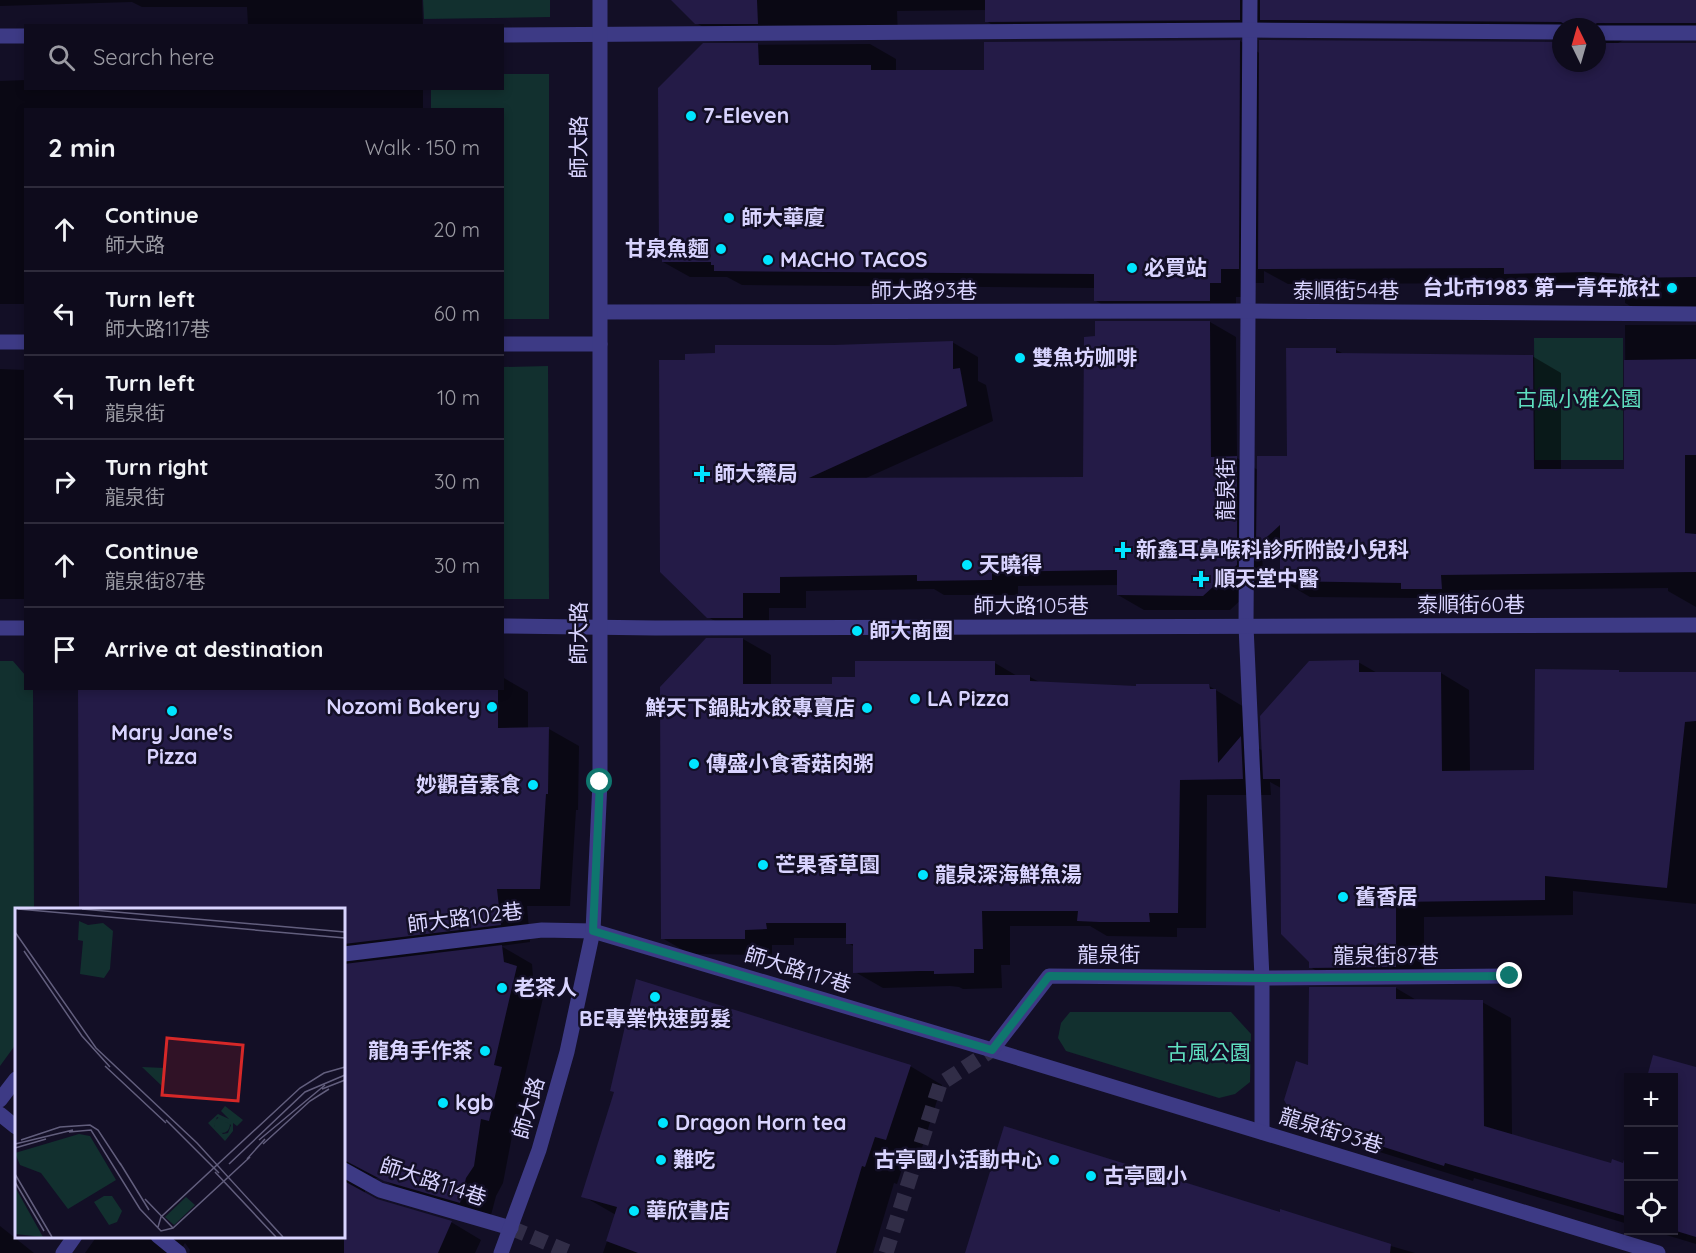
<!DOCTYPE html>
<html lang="en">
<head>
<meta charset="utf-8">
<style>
	:root { --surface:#0e0b1c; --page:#1c1929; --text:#f1f3f6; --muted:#9b9ba3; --line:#2e2b3b }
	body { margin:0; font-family:Quicksand,"Noto Sans TC",sans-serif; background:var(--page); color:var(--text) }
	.controls { position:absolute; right:18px; bottom:18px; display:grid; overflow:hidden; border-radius:0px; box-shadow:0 3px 9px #0003 }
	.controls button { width:54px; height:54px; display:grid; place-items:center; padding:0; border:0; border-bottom:2px solid var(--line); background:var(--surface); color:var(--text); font:30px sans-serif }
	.compass { position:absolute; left:1552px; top:18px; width:54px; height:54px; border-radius:50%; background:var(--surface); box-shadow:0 3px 9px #0003; rotate:355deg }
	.stop { position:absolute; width:18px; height:18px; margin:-14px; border:4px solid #0f766e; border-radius:50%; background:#fff }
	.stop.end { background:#0f766e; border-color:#fff; box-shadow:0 2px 6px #0008 }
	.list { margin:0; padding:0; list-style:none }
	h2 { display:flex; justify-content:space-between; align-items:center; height:78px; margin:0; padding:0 24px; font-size:26px }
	h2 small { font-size:20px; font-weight:400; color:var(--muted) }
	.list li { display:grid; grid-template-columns:39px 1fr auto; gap:18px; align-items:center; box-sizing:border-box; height:84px; padding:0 24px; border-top:2px solid var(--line) }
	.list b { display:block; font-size:22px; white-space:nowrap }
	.list p { margin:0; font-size:20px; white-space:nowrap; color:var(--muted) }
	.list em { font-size:20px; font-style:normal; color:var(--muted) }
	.icon { flex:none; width:33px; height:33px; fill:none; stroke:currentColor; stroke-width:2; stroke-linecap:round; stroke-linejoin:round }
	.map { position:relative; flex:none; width:1696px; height:1253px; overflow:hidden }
	.search { position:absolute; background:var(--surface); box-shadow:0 3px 9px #0003; left:24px; top:24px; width:480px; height:66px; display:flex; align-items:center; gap:15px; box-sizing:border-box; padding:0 21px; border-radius:0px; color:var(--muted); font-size:22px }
	.panel { position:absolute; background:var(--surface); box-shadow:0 3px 9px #0003; left:24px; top:108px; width:480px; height:582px; border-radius:0px }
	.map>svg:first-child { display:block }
	.park { fill:#12302f }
	.shadow { fill:#0007 }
	.building { fill:#241b47 }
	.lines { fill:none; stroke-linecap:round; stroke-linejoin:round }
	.minor-tunnel { stroke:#312d47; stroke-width:15; stroke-dasharray:15 8; stroke-linecap:butt }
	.minor { stroke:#3d3a85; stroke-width:15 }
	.route { stroke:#0f766e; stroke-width:8 }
	.poi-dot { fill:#00e5ff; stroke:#130f26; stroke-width:2 }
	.labels { text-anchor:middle; stroke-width:5; stroke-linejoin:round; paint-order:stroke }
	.poi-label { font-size:21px; font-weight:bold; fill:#d9d4ff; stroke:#130f26; text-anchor:start }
	.street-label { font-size:21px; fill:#d9d4ff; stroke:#130f26 }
	.park-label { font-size:21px; fill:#5fe0c0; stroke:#130f26 }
	.inset-road { fill:none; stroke:#625e7d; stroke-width:1.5 }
	.view { fill:#d62828; fill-opacity:0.15; stroke:#d62828; stroke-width:3 }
	.inset-edge { fill:none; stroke:#d9d4ff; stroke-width:3 }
</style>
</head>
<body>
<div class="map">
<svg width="1696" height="1253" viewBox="0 0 1696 1253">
	<rect width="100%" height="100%" fill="#130f26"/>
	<g class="park">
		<path d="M423,0H550V17L424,19Z"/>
		<path d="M503,74H549V319H503L502,110L431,109V89L502,88Z"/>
		<path d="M1534,338H1623V460H1535Z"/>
		<path d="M548,366L549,599H503V367Z"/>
		<path d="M0,661H13L25,675L26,688L33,689L34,909L16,910V1044L0,1066Z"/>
		<path d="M1070,1012H1231L1251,1034L1250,1082L1235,1094L1219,1098L1066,1051L1058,1038L1061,1023Z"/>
	</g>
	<g class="shadow">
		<path d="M0,0H422L423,26H248L247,7H142L132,2L0,6Z"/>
		<path d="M673,0H1696V39H1626L1616,44H1696V320L1653,319L1625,303V289H1534L1524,283L1288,284L1264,271V283H1247V297H1236V316H1122L1096,301V288L742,285L727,277H690L663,262L704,45L870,44L896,59V71L985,72L1240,41L1261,54L1561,43V63H1597V27L1014,38L986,21V10L897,11L898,38L725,39L696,23Z"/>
		<path d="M26,80V88H423V110H26V304H0V81Z"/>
		<path d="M1210,322L1236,337L1237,458L1258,470L1288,457L1336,350L1344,354L1532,356L1561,373V471L1626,470L1625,325H1696V607L1668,591V588L1469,590L1470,604L1431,605L1419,598L1310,597L1281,580V560L1263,549L1262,580L1230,610H1144L1118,595V585L1018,586V595H944L934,589L806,591V608H769V632H734L708,617L686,362L834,346L952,342L978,357V381L986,385L993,421L864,479L1084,478Z"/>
		<path d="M0,369L26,370V599H0Z"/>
		<path d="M743,639L771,655V685H833L856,679L995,663L1019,677H1030L1041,683L1137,687L1209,686L1244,707L1245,740L1263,751L1358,662L1379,674L1441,673L1469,690L1470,772L1535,771L1618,671L1623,674H1696V904L1573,891V915L1424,917V983H1338L1310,967L1281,788L1270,782L1271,795H1207L1206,928H1177V937L1107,936L1090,926H1010V965H1001L1002,988L963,989L959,987L950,986L883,988L855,972V947L848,943V938H794V945H772V955L690,954L662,938Z"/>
		<path d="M502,677L528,692V729H549L579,746L578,810H576L570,906H527L530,942L501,946L532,964L533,977L546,985L524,1080L531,1086L519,1138L512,1136L503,1183L496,1196L490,1219L416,1198L380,1178H370L365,1183V1193L375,1200L451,1222L481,1240L475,1253H189L190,1250L185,1243L179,1253H85L97,1236H344V910H80L79,688H502Z"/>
		<path d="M1396,988L1418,1001L1482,1002L1511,1018L1512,1135L1612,1165L1624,1164L1628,1149V1224L1474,1178L1473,1181L1325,1135L1296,1118Z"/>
		<path d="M1654,1057L1696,1068V1244L1650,1230H1674V1078H1648Z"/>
		<path d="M910,1066L942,1085L919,1157L907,1154L897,1184L894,1183L873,1253H603L616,1215L583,1196Z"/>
		<path d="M1280,1214L1415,1253H966Z"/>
		<path d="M0,1226L34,1253H0Z"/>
	</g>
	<g class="building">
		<path d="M671,0H757L758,24H695Z"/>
		<path d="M985,0H1240V20L985,22Z"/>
		<path d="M1260,0H1696V23H1597L1590,27H1569L1561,22L1260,20Z"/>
		<path d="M1240,40L1239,269H1221V283H1210V301H1094V274L714,271V265H711V262H662V256L659,255L658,88L703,43H758L759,65H871V70H984V42Z"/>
		<path d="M1259,40L1561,42V63H1597V43H1696V277L1623,278V274L1590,272L1504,274V268L1258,269Z"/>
		<path d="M1095,321H1210L1211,457L1237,456V565L1203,596L1117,595V570L992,572V580L917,581V575L780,577V593H743V618H707L660,572L659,360H685V354L715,353V345H834L953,341V369L960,368L967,406L809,478L1083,477L1084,337L1095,336Z"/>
		<path d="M1286,348H1336V353L1533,355L1534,469H1624V360L1696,359V455H1685V533L1696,534V572L1441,575L1442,589H1401V583L1280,581V525L1256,547L1257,456H1287Z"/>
		<path d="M706,638H743V684H832V677H855V661H995V675H1030V681L1136,686V684H1209L1210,689H1216L1218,763L1241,736L1243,779L1180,780L1178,913H1149L1150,922H1099L1077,921L1078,911H982L983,949H974V973L934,974V971H920L853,973V944H846V923H766L767,929L745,930V939H661L660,687Z"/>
		<path d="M1359,660V672H1441L1442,771L1534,770L1535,669L1619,670V672H1696V721L1685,722L1667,888L1545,876V900L1396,902V967L1309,968V962L1281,934L1280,779H1263L1260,716L1309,661Z"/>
		<path d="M78,688H498V728L549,727L548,794H546L540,889H497L501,925L344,944V907L316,909H79Z"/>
		<path d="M502,945L504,962L517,966L494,1065L502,1067L489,1121L481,1119L474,1166L466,1178L460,1203L384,1181L344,1160V964Z"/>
		<path d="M636,979L911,1065L886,1140L875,1137L865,1167L862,1166L836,1253H638L606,1241L617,1207L581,1197L614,1092L610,1091Z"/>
		<path d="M1309,987H1396V999L1483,1000L1484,1126L1611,1163L1612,1159L1623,1163L1629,1143V1217L1445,1163L1444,1166L1295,1119L1284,1100L1296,1061L1308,1065Z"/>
		<path d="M1653,1055L1696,1067V1237L1673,1230L1674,1077H1647Z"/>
		<path d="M1004,1126L1280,1212V1209L1391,1244L1390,1253H965Z"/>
		<path d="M344,1181L377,1199L452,1221L438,1253H344Z"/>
	</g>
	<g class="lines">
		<g class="minor-tunnel">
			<path d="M511,1228L571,1253"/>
			<path d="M886,1253L940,1084L992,1050"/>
		</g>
		<g class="minor">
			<path d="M1250,0L1246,626L1262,978V1132"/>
			<path d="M1597,33H1696"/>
			<path d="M502,35L1250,30L1561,32"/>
			<path d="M0,36H26"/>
			<path d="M601,312L1248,311L1696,314"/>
			<path d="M0,342H26"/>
			<path d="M502,344H600"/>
			<path d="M502,626L655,628L1696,625"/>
			<path d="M0,628H26"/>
			<path d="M344,954L542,930L593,931L992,1050L1658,1253"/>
			<path d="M992,1050L1049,976L1262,978L1510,976"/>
			<path d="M0,1100L16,1079"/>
			<path d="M0,1114L16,1127"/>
			<path d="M344,1170L380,1190L511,1228"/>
			<path d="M158,1236L179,1253"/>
			<path d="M63,1253L75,1236"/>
			<path d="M501,1253L539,1150L567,1052L593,931L600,782V0"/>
		</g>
	</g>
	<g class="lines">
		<path class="route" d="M600,782L593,931L992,1050L1049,976L1262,978L1510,976"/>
	</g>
	<g class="poi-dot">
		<circle cx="691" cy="116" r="6"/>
		<circle cx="729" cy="218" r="6"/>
		<circle cx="721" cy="249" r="6"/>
		<circle cx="768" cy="260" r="6"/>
		<circle cx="1132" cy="268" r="6"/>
		<circle cx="1672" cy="288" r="6"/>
		<circle cx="1020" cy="358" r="6"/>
		<path d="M699 465h6v6h6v6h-6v6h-6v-6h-6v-6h6z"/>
		<path d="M1120 541h6v6h6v6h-6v6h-6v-6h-6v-6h6z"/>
		<circle cx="967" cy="565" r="6"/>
		<path d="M1198 570h6v6h6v6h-6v6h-6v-6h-6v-6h6z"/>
		<circle cx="857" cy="631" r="6"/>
		<circle cx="915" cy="699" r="6"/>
		<circle cx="492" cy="707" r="6"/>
		<circle cx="867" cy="708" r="6"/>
		<circle cx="172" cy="711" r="6"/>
		<circle cx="694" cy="764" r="6"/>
		<circle cx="533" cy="785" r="6"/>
		<circle cx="763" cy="865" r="6"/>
		<circle cx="923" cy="875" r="6"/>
		<circle cx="1343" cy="897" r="6"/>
		<circle cx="502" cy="988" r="6"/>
		<circle cx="655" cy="997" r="6"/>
		<circle cx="485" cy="1051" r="6"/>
		<circle cx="443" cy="1103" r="6"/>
		<circle cx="663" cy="1123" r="6"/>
		<circle cx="661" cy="1160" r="6"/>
		<circle cx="1054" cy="1160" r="6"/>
		<circle cx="1091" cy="1176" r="6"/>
		<circle cx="634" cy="1211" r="6"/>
	</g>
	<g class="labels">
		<g class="poi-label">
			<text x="703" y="123">7-Eleven</text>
			<text x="741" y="225">師大華廈</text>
			<text x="709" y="256" text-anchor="end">甘泉魚麵</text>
			<text x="780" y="267">MACHO TACOS</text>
			<text x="1144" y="275">必買站</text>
			<text x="1660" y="295" text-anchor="end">台北市1983 第一青年旅社</text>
			<text x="1032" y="365">雙魚坊咖啡</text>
			<text x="714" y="481">師大藥局</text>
			<text x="1136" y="557">新鑫耳鼻喉科診所附設小兒科</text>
			<text x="979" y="572">天曉得</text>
			<text x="1214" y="586">順天堂中醫</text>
			<text x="869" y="638">師大商圈</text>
			<text x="927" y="706">LA Pizza</text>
			<text x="480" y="714" text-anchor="end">Nozomi Bakery</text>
			<text x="855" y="715" text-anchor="end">鮮天下鍋貼水餃專賣店</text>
			<text x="172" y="740" text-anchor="middle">Mary Jane's<tspan x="172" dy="24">Pizza</tspan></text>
			<text x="706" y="771">傳盛小食香菇肉粥</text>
			<text x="521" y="792" text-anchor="end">妙觀音素食</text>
			<text x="775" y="872">芒果香草園</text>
			<text x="935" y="882">龍泉深海鮮魚湯</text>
			<text x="1355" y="904">舊香居</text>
			<text x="514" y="995">老茶人</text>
			<text x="655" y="1026" text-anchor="middle">BE專業快速剪髮</text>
			<text x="473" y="1058" text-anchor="end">龍角手作茶</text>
			<text x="455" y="1110">kgb</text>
			<text x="675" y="1130">Dragon Horn tea</text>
			<text x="673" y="1167">難吃</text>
			<text x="1042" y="1167" text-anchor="end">古亭國小活動中心</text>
			<text x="1103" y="1183">古亭國小</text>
			<text x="646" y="1218">華欣書店</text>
		</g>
		<g class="street-label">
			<text transform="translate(579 147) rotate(-90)" y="7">師大路</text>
			<text x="924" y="298">師大路93巷</text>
			<text x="1346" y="298">泰順街54巷</text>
			<text transform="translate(1226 489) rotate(-90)" y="7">龍泉街</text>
			<text x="1471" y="612">泰順街60巷</text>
			<text x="1031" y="613">師大路105巷</text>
			<text transform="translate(579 633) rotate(-90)" y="7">師大路</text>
			<text transform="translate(465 918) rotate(-7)" y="7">師大路102巷</text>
			<text x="1109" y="962">龍泉街</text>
			<text x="1386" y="963">龍泉街87巷</text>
			<text transform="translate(798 970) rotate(17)" y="7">師大路117巷</text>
			<text transform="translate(529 1108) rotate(-74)" y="7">師大路</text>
			<text transform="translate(1331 1131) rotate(17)" y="7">龍泉街93巷</text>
			<text transform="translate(433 1182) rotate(18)" y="7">師大路114巷</text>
		</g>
		<g class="park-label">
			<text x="1579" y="406">古風小雅公園</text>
			<text x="1209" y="1060">古風公園</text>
		</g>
	</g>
	<g transform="translate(15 908)">
		<rect width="330" height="330" fill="#130f26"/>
		<path d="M199 217a8 8 0 1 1 16 0a8 8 0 1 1-16 0ZM171,289L180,297L159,317L150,309Z" fill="#12302f"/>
		<path d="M64,13L73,17L88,15L98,23L95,61L89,70L65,66L68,33L63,32ZM127,159L150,160L149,176L147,178ZM210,198L228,212L222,218L218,215V223L210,233L193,215L203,206L214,211L206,203ZM202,209L216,217L213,225L208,226L199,218ZM64,226L75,228L101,272L53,301L26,265L5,257L0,245ZM0,279L28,329L0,326ZM89,288H97L107,303L102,314L94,317L79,294Z" fill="#12302f" fill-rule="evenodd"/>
		<path class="inset-road" d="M3,1L330,30M67,1L330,24M0,24L81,140L182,235L268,329M9,43L67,128L95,159M90,158L151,215M307,181L330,172M151,212L204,265M54,224L76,222L125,301L146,323L158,320L235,249M6,232L45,219L75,217L83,222L106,257M244,232L310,177M0,236L58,222M248,236L295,193L314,181M0,240L31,231M232,251L250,231M105,255L134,302M214,256L290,184L330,167M200,264L261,329M0,266L37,329M0,274L29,323M130,291L158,320M143,319L146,309L285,180L309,165L330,159"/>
		<path class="view" d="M152,130L228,137L223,193L147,187Z"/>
		<rect width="330" height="330" class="inset-edge"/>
	</g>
</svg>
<div class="controls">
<button>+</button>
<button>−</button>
<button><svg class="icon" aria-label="locate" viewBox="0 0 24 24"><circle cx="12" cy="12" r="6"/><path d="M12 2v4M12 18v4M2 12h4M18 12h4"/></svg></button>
</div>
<svg class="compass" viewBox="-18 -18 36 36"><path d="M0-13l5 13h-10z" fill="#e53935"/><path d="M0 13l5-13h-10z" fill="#9b9ba3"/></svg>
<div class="stop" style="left:600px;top:782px"></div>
<div class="stop end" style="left:1510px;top:976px"></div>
<div class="search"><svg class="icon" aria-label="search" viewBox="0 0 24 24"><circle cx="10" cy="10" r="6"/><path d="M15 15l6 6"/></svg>Search here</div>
<section class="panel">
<h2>2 min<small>Walk · 150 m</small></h2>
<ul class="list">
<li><svg class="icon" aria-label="ahead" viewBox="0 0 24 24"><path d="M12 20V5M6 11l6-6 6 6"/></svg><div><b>Continue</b><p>師大路</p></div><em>20 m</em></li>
<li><svg class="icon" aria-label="left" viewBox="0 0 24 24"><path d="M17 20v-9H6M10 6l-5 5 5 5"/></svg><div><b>Turn left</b><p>師大路117巷</p></div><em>60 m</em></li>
<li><svg class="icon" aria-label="left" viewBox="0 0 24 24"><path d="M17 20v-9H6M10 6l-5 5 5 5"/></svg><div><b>Turn left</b><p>龍泉街</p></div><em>10 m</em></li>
<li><svg class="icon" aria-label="right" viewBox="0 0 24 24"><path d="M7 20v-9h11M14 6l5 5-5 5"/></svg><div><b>Turn right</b><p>龍泉街</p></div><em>30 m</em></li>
<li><svg class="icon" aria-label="ahead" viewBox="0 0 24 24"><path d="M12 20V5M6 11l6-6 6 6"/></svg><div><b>Continue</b><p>龍泉街87巷</p></div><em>30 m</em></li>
<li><svg class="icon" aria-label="arrive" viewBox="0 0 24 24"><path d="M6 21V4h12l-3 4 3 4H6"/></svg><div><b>Arrive at destination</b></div></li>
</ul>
</section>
</div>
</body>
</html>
